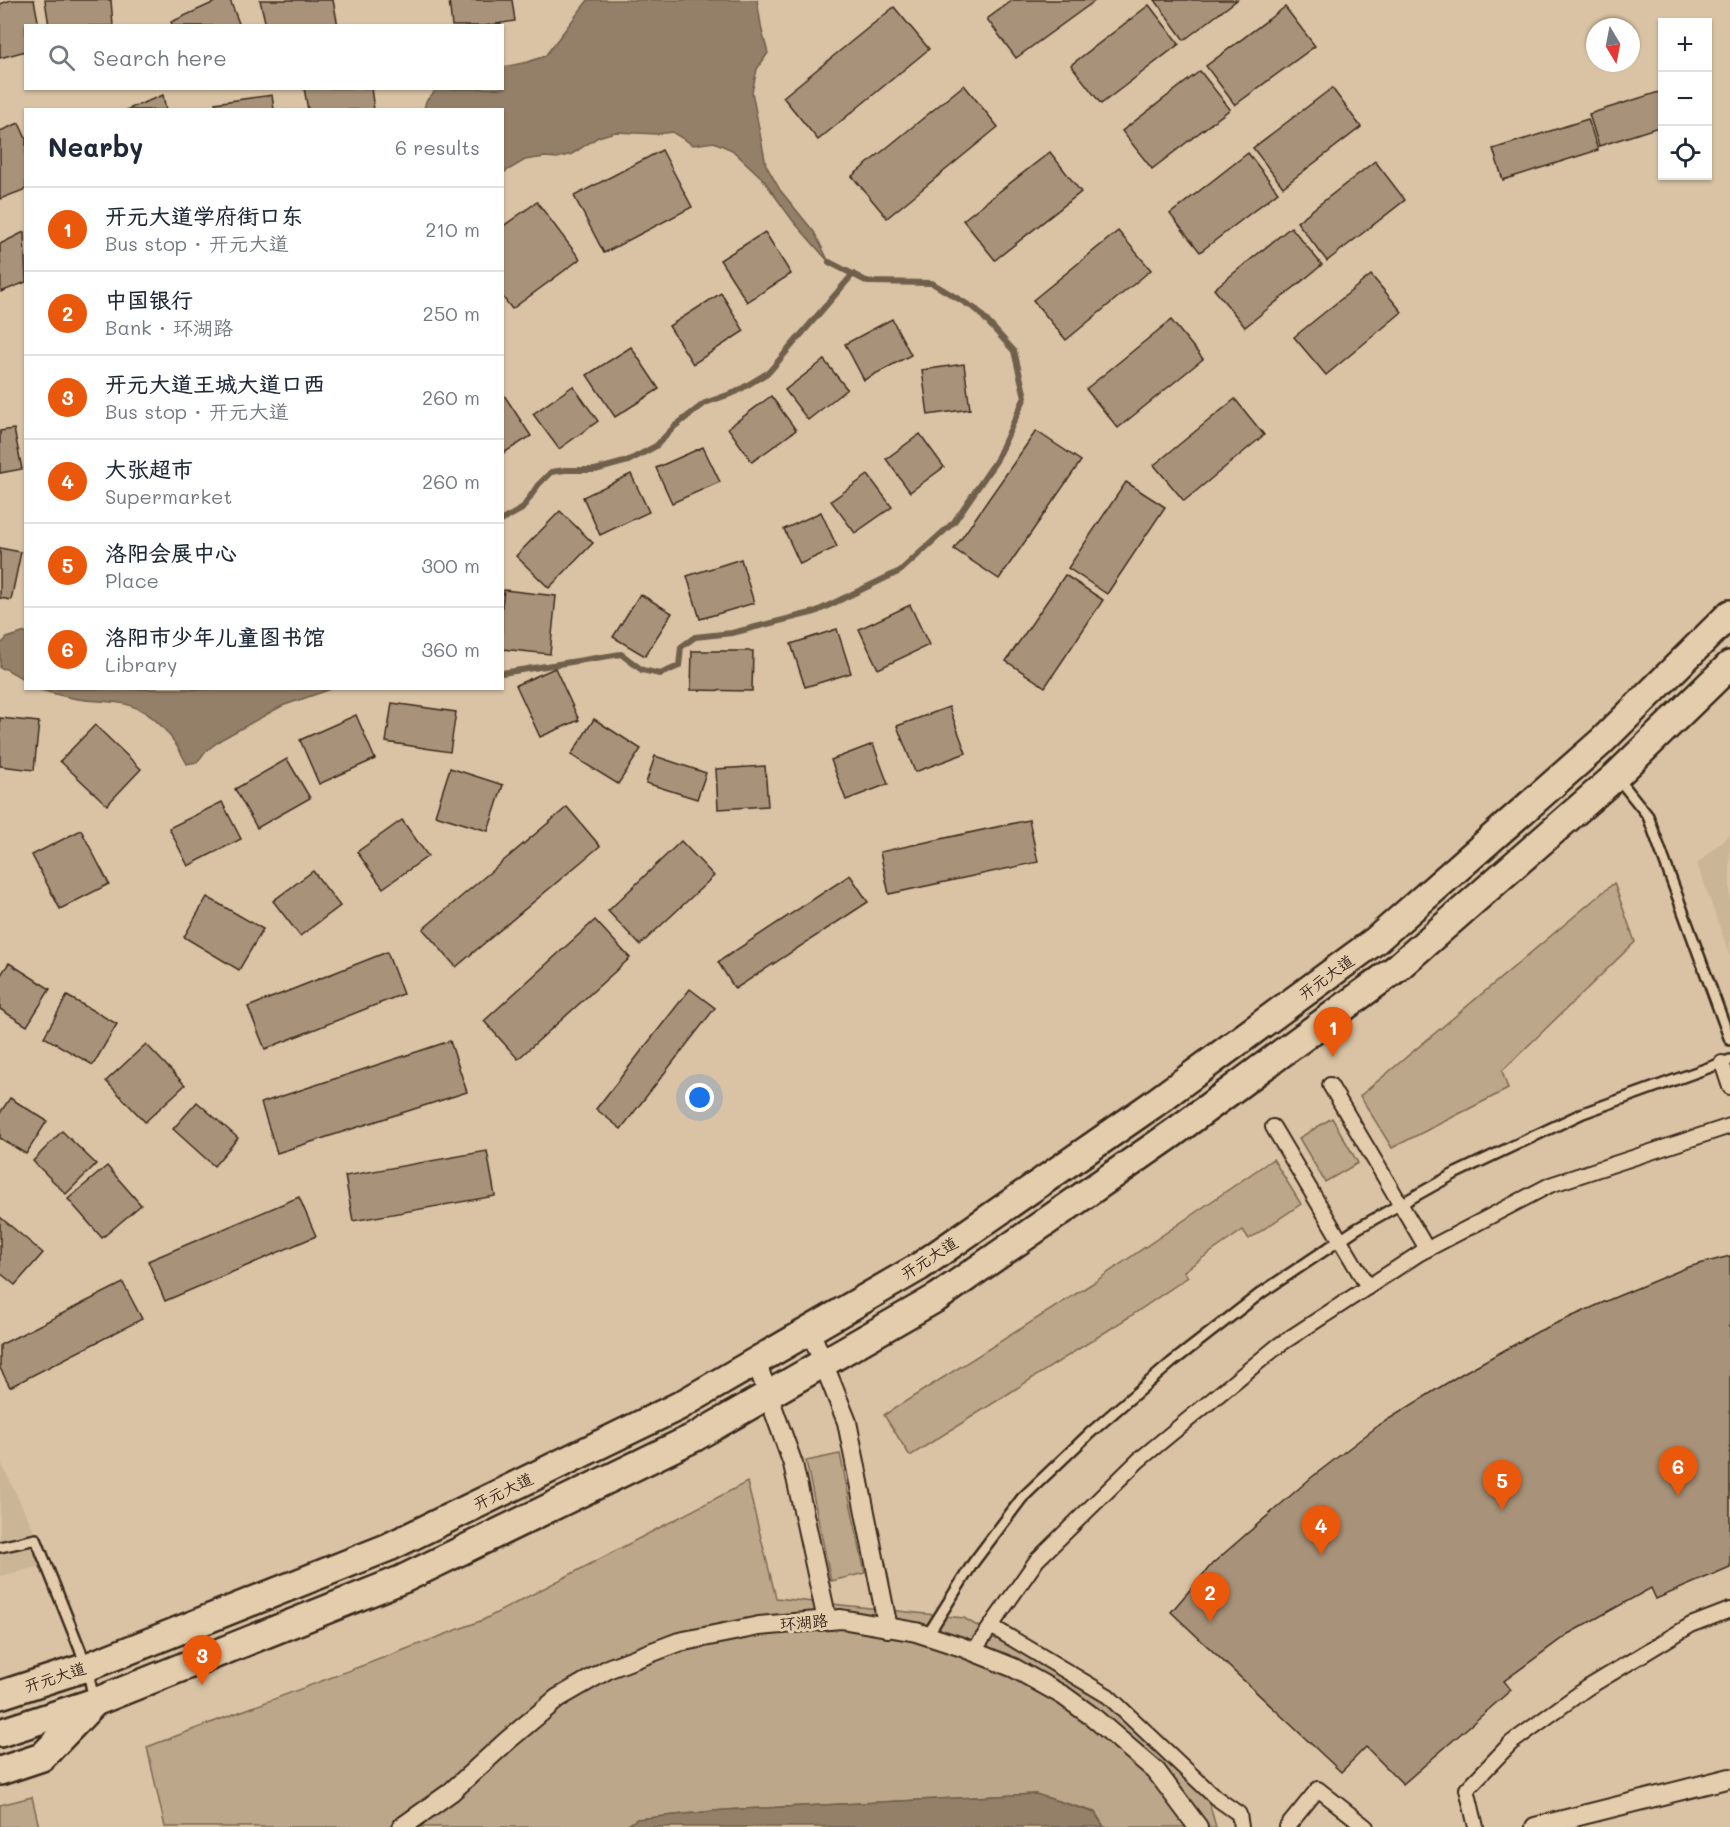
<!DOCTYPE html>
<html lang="en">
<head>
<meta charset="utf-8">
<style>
	:root { --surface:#fff; --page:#f6f6f7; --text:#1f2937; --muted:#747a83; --line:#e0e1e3; --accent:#ea580c }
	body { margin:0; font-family:Mali,"LXGW WenKai TC",sans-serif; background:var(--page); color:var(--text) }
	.controls { position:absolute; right:18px; top:18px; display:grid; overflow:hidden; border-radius:0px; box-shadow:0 2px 4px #0004 }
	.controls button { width:54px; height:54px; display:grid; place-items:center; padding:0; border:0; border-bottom:2px solid var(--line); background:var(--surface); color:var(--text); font:30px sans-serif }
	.compass { position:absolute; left:1586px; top:18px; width:54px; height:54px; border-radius:50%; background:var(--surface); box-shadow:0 2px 4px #0004; rotate:170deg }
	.you { position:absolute; left:700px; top:1098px; width:21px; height:21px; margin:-15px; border:4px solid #fff; border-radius:50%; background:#1a73e8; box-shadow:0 0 0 9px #1a73e833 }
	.badge { display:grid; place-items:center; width:39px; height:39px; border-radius:50%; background:var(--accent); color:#fff; font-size:20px; font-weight:700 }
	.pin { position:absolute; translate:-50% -50px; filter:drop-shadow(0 2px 3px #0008) }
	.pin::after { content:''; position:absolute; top:32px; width:21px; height:18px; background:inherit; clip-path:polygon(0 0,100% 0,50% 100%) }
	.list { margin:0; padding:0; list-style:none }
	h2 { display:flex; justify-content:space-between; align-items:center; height:78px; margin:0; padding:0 24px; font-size:26px }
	h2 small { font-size:20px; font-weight:400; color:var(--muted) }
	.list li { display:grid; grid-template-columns:39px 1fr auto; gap:18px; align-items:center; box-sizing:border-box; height:84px; padding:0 24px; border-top:2px solid var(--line) }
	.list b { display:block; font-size:22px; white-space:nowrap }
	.list p { margin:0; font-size:20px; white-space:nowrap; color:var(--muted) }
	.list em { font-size:20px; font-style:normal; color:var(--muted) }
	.icon { flex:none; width:33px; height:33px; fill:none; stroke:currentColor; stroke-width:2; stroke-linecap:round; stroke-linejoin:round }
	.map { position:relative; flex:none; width:1730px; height:1827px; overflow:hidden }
	.search { position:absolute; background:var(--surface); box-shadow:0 2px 4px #0004; left:24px; top:24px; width:480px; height:66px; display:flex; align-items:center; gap:15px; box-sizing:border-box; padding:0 21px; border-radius:0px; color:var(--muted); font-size:22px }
	.panel { position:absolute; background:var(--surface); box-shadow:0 2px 4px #0004; left:24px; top:108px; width:480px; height:582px; border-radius:0px }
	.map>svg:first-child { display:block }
	.built { fill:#cab597 }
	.green { fill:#bca78a; stroke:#7c6854; stroke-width:1.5 }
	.water { fill:#948069; stroke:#705e4b; stroke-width:1.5 }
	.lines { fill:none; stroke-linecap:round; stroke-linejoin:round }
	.stream { stroke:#705e4b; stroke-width:6 }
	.building { fill:#a8937a; stroke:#3b2a1e; stroke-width:1.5 }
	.service-casing { stroke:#3b2a1e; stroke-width:14 }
	.pedestrian-casing { stroke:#3b2a1e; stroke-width:18 }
	.minor-casing { stroke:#3b2a1e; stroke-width:22 }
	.primary-casing { stroke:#3b2a1e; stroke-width:32 }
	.service { stroke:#e3cdac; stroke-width:9 }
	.pedestrian { stroke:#e3cdac; stroke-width:14 }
	.minor { stroke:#e3cdac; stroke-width:18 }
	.primary { stroke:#e3cdac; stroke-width:27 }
	.labels { text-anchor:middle; stroke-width:6; stroke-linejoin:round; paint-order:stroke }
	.street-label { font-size:16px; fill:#3b2a1e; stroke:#e3cdac }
</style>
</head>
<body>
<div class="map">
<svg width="1730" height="1827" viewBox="0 0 1730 1827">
	<rect width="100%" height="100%" fill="#d9c3a4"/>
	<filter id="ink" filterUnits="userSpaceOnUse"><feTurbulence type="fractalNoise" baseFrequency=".0167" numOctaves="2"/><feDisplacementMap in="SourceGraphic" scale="12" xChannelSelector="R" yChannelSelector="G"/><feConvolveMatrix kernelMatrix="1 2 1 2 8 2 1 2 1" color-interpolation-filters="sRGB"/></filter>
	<g filter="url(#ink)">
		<g class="built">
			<path d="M1730,834V956L1697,864Z"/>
			<path d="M0,1460L50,1564L0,1576Z"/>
		</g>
		<g class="green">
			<path d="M1614,883L1635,942L1502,1071L1508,1089L1392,1148L1360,1096Z"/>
			<path d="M1332,1118L1358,1163L1325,1182L1299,1138Z"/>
			<path d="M1273,1159L1301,1204L1249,1239L1243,1230L1184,1271L1188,1277L1129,1317L910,1456L884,1415L1093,1283Z"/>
			<path d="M840,1454L865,1573L831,1581L806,1461Z"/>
			<path d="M747,1482L776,1598L964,1618L1105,1702L1209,1802L1216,1827H1104L1095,1812L1035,1794L724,1810L637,1819L625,1827H165L147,1747L483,1620Z"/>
			<path d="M32,1797L39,1827H0V1805Z"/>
		</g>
		<g class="water">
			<path d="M588,0H757L762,31L768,53L757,69L752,92L766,165L780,190L814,232L829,262L793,221L762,178L732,150L714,142L693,145L672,132L657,134L615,132L598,137L572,154L557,158L545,157L525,160L503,173L502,110L424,109L426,101L437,89L502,88L503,67L528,62L545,56Z"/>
			<path d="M25,632H26L25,680L6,669L0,668V645L7,638Z"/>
			<path d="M37,689H331L282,706L222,739L206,751L197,762L187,764C175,740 156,713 129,705C112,700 95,702 78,699C64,697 51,693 37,689Z"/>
			<path d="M1036,1794L1095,1813L1104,1827H625L637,1819L724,1810Z"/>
		</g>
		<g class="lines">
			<g class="stream">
				<path d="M502,520L522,509L538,485L551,472L565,470H595L628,461L656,446L675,426L705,403L736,392L769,372L853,274"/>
				<path d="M502,673L621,654L642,670L660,674L679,666L681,647L695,637L732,633L815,612L900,571L954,522L996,461L1025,397L1014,351L977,310L932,283L868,282L829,262"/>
			</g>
		</g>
		<g class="building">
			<path d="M11,0H34L39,26H26V51L0,58V4Z"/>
			<path d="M45,0H111L113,26H49Z"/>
			<path d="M219,0H230L240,26H173L171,22Z"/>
			<path d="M260,0H333L338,26H266Z"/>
			<path d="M449,0H512L515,21L484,26H452Z"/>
			<path d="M1013,0H1096L1016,58L987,19Z"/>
			<path d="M1155,0H1237L1184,40Z"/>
			<path d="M1149,5L1179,44L1101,104L1071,65Z"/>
			<path d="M894,7L929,49L818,140L783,97Z"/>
			<path d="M1285,7L1315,46L1235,105L1206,66Z"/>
			<path d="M1200,71L1230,109L1152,169L1122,131Z"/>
			<path d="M964,85L998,127L887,218L852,176Z"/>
			<path d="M304,88H371L374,110H308Z"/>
			<path d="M1332,88L1361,127L1283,187L1253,148Z"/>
			<path d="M1662,91V126L1599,146L1589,114Z"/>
			<path d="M163,95L166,110H126Z"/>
			<path d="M272,95L274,110H216L215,103Z"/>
			<path d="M1588,119L1598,150L1503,180L1493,149Z"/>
			<path d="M19,123L26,139V189L0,199V131Z"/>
			<path d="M662,150L692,207L604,253L574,196Z"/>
			<path d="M1050,152L1081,192L995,260L963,220Z"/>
			<path d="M1248,153L1278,192L1200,252L1170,214Z"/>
			<path d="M1375,161L1405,200L1327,261L1297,222Z"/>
			<path d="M537,202L580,259L512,309L502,296V227Z"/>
			<path d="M1291,227L1322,265L1245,327L1214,289Z"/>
			<path d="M1118,231L1151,270L1066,340L1033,300Z"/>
			<path d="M24,232L26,282L1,292L0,244Z"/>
			<path d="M765,232L791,274L747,302L720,260Z"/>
			<path d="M1371,275L1402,312L1326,375L1294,337Z"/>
			<path d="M721,293L744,331L693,364L669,326Z"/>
			<path d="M892,319L911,355L864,380L845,344Z"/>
			<path d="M1171,320L1203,359L1118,428L1086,389Z"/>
			<path d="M631,347L659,389L615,417L587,375Z"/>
			<path d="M824,360L847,389L808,420L785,390Z"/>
			<path d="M964,364L970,409L928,415L922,370Z"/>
			<path d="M573,386L598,421L559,449L533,414Z"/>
			<path d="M502,392L531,436L502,454Z"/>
			<path d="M771,396L796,430L752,462L728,428Z"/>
			<path d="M1235,399L1264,435L1184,501L1154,465Z"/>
			<path d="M14,429L22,469L0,473V431Z"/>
			<path d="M1036,431L1081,461L999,579L954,549Z"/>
			<path d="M920,434L944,467L910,492L886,459Z"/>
			<path d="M703,447L720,482L672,503L656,468Z"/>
			<path d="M631,474L649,512L600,535L583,497Z"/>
			<path d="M868,475L892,507L855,533L831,501Z"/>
			<path d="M1126,482L1165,507L1107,594L1068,568Z"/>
			<path d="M560,511L593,543L549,588L516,556Z"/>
			<path d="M821,512L837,547L800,564L784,529Z"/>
			<path d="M0,548L21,552L11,600L0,598Z"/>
			<path d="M741,559L754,603L700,619L687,576Z"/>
			<path d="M1065,575L1103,600L1045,687L1006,661Z"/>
			<path d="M504,590L556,596L550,654L502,649V606Z"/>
			<path d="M640,594L672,613L645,656L613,637Z"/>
			<path d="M910,605L929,645L878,669L859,629Z"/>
			<path d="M837,629L851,673L805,687L791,644Z"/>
			<path d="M692,651H753L752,691L691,690Z"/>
			<path d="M555,668L579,720L540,737L516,685Z"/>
			<path d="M392,703L456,712L450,752L386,742Z"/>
			<path d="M949,707L966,753L915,772L897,726Z"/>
			<path d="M356,715L375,759L319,784L300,740Z"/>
			<path d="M0,718L39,722L34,770L0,766Z"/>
			<path d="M594,719L641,749L618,784L571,755Z"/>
			<path d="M95,725L141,769L107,805L60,761Z"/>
			<path d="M873,744L888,784L846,800L831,760Z"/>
			<path d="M655,756L706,773L697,799L646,783Z"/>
			<path d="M287,759L310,798L257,828L235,789Z"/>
			<path d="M765,766L768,806L718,809L716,769Z"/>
			<path d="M450,768L503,785L488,831L435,815Z"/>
			<path d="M222,802L241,839L188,866L169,828Z"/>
			<path d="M567,807L600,846L456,967L423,929Z"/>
			<path d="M402,820L428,856L383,888L357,852Z"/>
			<path d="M1029,820L1038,862L889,894L880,852Z"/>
			<path d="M81,830L109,884L60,909L32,855Z"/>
			<path d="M681,841L714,876L640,945L608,911Z"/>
			<path d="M313,871L340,906L300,936L273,901Z"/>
			<path d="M850,875L868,902L735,989L718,962Z"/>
			<path d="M207,897L263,929L239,970L184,937Z"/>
			<path d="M595,920L630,958L518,1059L484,1021Z"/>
			<path d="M387,952L403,994L265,1049L248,1007Z"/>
			<path d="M9,963L50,989L27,1026L0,1009V976Z"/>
			<path d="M690,989L715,1008L621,1129L596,1109Z"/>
			<path d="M67,996L117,1024L93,1065L44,1037Z"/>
			<path d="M450,1041L467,1092L277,1153L261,1103Z"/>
			<path d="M146,1044L185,1085L145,1122L106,1081Z"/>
			<path d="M10,1098L47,1121L26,1154L0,1138V1113Z"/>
			<path d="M197,1102L238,1138L214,1166L173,1129Z"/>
			<path d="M62,1131L96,1164L66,1194L33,1161Z"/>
			<path d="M487,1151L495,1196L353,1221L345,1176Z"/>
			<path d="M107,1166L141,1205L102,1238L68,1199Z"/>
			<path d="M299,1197L316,1236L165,1301L148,1261Z"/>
			<path d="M0,1217L43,1253L15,1285L0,1273Z"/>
			<path d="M1730,1256V1567L1656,1599L1651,1588L1568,1634L1504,1681L1511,1690L1403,1784L1366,1747L1341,1772L1171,1612L1212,1564L1312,1477L1379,1425L1463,1373L1539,1331L1611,1299L1688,1267Z"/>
			<path d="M123,1283L142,1319L10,1387L0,1368V1345Z"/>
		</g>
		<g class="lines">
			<defs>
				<g id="service">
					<path d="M1617,777L1648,816L1730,1040"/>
					<path d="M0,1547L36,1539L87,1667L94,1700"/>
					<path d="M927,1636L973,1563L1022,1498L1090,1433L1171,1363L1261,1293L1358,1228L1456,1173L1583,1113L1730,1060"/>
				</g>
				<g id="pedestrian">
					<path d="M1722,1063L1730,1087"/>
					<path d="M1330,1085L1427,1249"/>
					<path d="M1273,1127L1368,1287"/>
					<path d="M991,1626L1108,1696L1215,1797L1239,1814L1241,1827"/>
					<path d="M973,1652L1037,1560L1139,1460L1279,1345L1420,1253L1550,1185L1730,1126"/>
					<path d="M1287,1827L1318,1789L1366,1827"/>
					<path d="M1476,1827L1467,1789L1511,1743L1587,1688L1691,1625L1730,1610"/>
				</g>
				<g id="minor">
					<path d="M810,1330L847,1422L888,1628"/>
					<path d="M756,1361L793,1464L827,1620"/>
					<path d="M402,1827L451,1792L508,1740L558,1698L610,1668L679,1642L759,1626L841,1619L916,1632L962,1647L1014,1668L1064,1696L1093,1717L1156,1771L1198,1827"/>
					<path d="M1535,1827L1730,1778"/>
				</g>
				<g id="primary">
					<path d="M0,1695L87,1667L389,1547L679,1406L919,1267L1152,1105L1375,941L1601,742L1730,614"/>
					<path d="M0,1733L95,1702L403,1579L695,1437L938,1297L1172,1134L1397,968L1616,776L1730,665"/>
					<path d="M0,1771L42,1757L92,1705"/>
				</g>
			</defs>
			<use href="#service" class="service-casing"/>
			<use href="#pedestrian" class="pedestrian-casing"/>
			<use href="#minor" class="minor-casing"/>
			<use href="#primary" class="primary-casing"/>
			<use href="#service" class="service"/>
			<use href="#pedestrian" class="pedestrian"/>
			<use href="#minor" class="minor"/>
			<use href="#primary" class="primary"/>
		</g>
	</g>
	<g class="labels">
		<g class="street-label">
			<text transform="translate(1326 977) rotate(-36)" y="6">开元大道</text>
			<text transform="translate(929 1258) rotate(-33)" y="6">开元大道</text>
			<text transform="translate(503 1491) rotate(-26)" y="6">开元大道</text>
			<text transform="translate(804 1622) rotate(-5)" y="6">环湖路</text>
			<text transform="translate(55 1677) rotate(-18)" y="6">开元大道</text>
		</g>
	</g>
</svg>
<div class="controls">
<button>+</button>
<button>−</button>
<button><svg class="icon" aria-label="locate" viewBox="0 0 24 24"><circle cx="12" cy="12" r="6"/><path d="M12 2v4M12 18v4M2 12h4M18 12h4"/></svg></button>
</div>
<svg class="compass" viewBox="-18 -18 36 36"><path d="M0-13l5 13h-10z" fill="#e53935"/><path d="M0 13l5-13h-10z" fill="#747a83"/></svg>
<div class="you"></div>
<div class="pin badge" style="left:1333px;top:1057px">1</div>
<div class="pin badge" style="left:1210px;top:1622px">2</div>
<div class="pin badge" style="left:202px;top:1685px">3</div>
<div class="pin badge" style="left:1321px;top:1555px">4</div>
<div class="pin badge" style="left:1502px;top:1510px">5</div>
<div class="pin badge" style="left:1678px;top:1496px">6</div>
<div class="search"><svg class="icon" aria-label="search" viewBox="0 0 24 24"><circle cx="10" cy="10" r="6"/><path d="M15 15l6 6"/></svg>Search here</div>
<section class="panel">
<h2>Nearby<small>6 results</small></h2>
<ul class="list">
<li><span class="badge">1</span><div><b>开元大道学府街口东</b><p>Bus stop · 开元大道</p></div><em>210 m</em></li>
<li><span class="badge">2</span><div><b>中国银行</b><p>Bank · 环湖路</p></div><em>250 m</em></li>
<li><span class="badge">3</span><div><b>开元大道王城大道口西</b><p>Bus stop · 开元大道</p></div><em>260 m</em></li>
<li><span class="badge">4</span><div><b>大张超市</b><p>Supermarket</p></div><em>260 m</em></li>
<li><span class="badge">5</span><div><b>洛阳会展中心</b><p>Place</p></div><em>300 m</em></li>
<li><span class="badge">6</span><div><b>洛阳市少年儿童图书馆</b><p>Library</p></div><em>360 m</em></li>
</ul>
</section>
</div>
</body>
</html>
